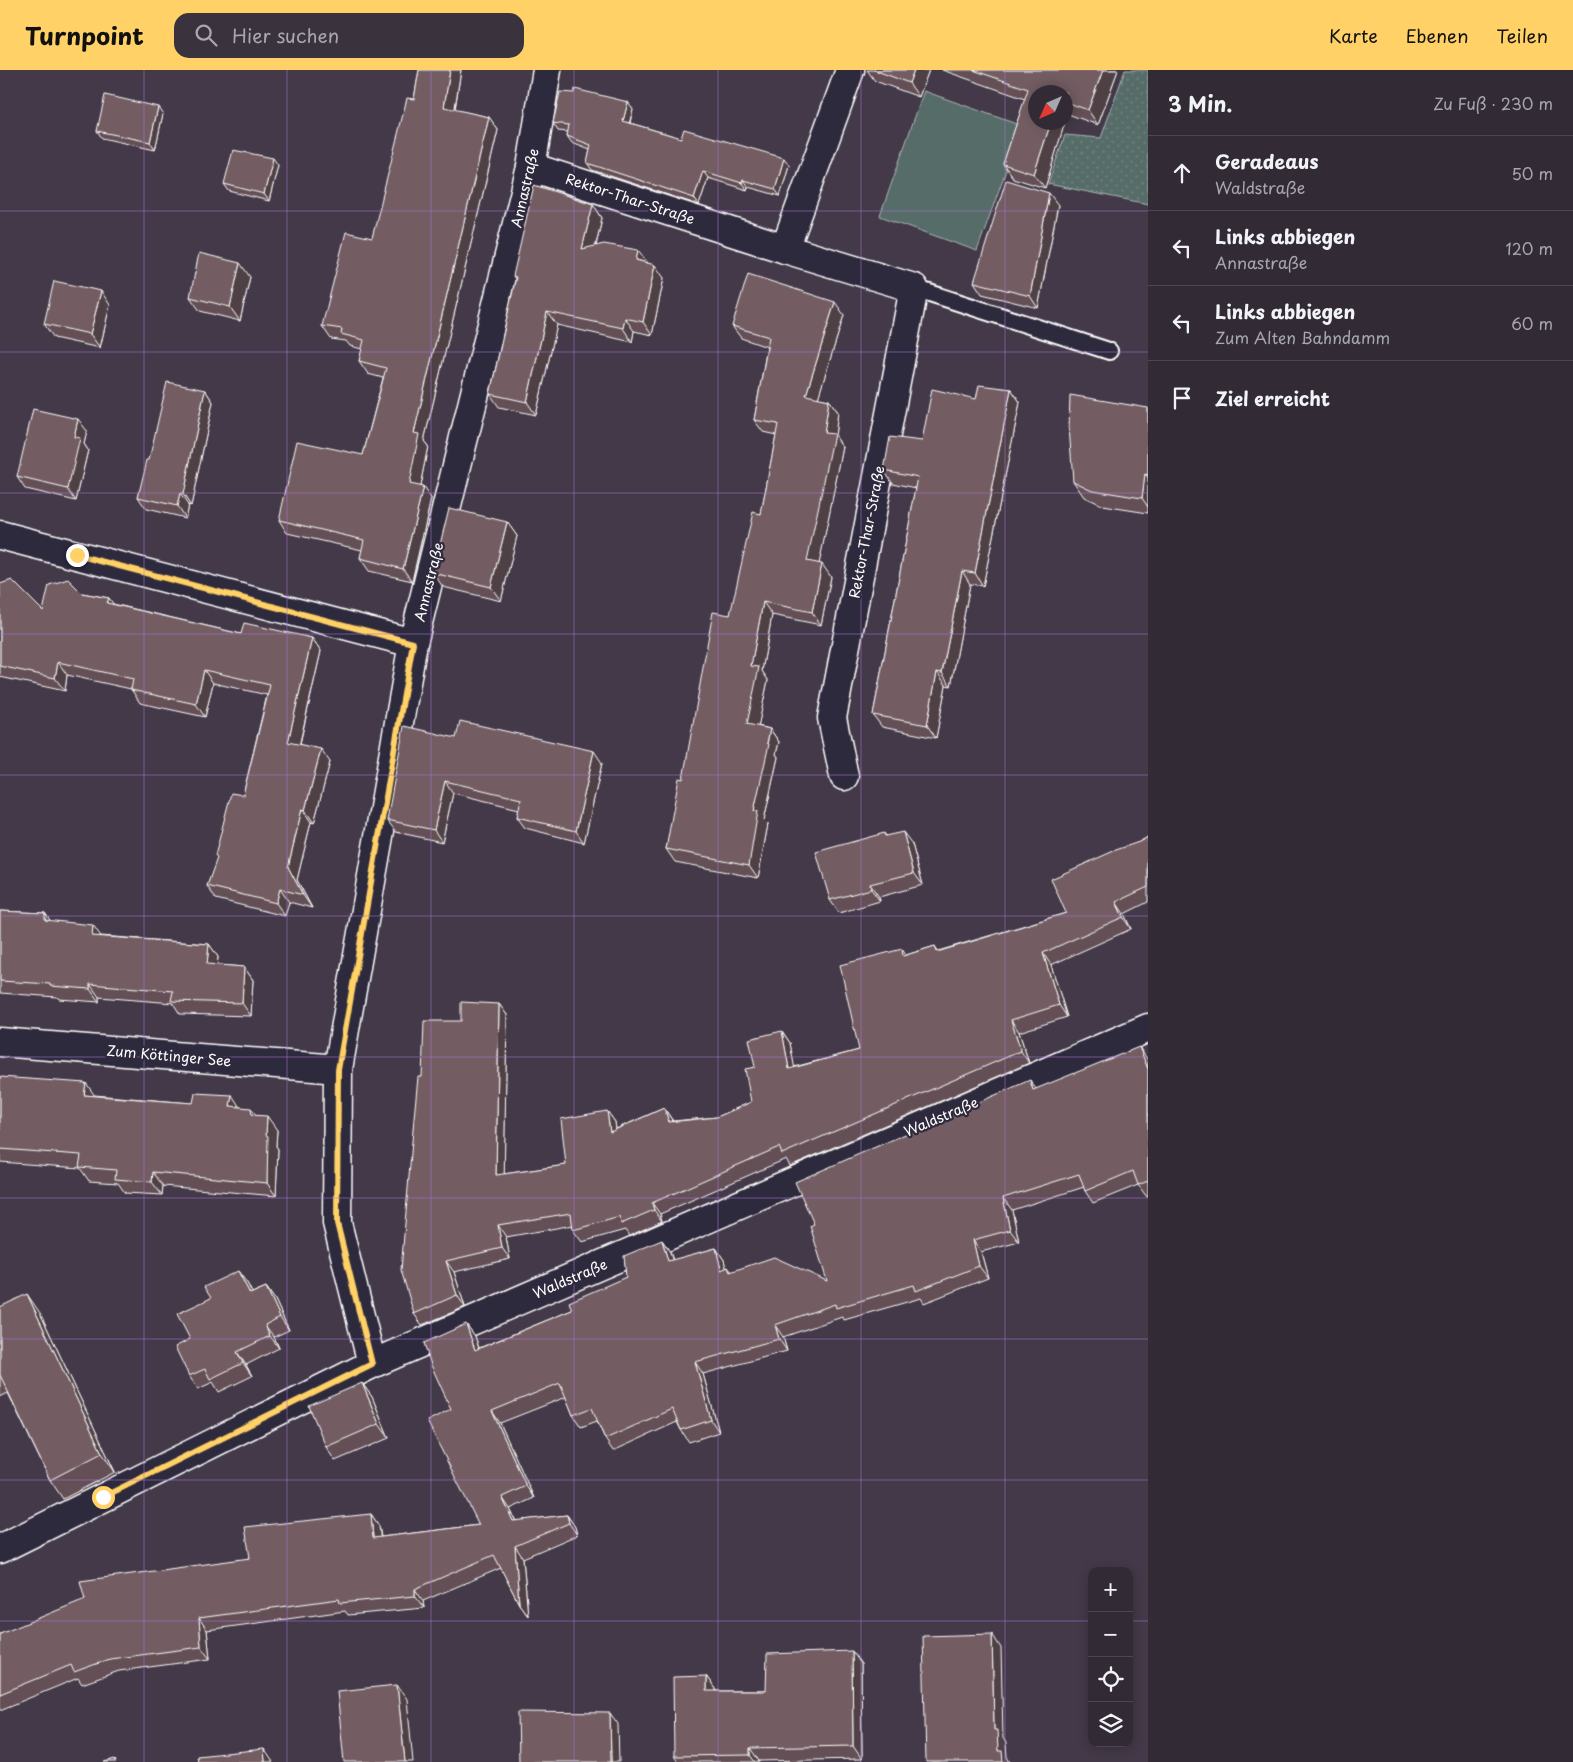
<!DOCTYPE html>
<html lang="de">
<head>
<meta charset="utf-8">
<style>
	:root { --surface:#322b36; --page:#3a333e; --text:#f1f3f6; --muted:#a8a7ad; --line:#4d4751; --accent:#ffd166 }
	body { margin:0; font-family:"Playpen Sans",sans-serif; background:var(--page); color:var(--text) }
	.controls { position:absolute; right:15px; bottom:15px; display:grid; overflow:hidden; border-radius:10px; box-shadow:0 2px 12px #0003 }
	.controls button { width:45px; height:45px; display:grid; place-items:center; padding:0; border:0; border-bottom:1px solid var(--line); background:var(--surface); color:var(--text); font:25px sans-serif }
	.compass { position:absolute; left:1028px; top:15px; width:45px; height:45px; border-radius:50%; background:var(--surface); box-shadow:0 2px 12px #0003; rotate:225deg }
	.stop { position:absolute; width:15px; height:15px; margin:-11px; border:4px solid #ffd166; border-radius:50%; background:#fff }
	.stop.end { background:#ffd166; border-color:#fff; box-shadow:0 1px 5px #0008 }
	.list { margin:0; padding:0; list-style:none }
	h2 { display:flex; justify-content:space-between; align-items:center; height:65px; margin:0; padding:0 20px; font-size:21px }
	h2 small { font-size:16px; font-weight:400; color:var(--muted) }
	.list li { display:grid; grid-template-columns:32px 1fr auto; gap:15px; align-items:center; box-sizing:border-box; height:75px; padding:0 20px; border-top:1px solid var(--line) }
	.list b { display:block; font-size:19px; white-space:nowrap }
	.list p { margin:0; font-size:16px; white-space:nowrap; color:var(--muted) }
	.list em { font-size:16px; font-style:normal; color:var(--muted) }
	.icon { flex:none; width:28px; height:28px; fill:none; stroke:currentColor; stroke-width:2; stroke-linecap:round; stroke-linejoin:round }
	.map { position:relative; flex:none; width:1148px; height:1692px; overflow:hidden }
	header { display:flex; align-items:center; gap:30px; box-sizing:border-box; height:70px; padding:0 25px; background:var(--accent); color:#111 }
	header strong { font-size:24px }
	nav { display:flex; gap:28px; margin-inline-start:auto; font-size:18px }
	.search { width:350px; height:45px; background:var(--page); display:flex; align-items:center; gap:12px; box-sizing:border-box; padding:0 18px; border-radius:15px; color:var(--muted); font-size:19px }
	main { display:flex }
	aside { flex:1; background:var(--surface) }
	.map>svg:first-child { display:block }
	.grass { fill:url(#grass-dots); stroke:#abb6b3 }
	.garden { fill:#576c67; stroke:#abb6b3 }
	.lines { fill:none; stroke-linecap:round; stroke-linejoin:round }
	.service-casing { stroke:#fff; stroke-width:20 }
	.minor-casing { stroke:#fff; stroke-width:31 }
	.service { stroke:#2f2a3d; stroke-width:16 }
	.minor { stroke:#2f2a3d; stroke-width:28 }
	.wall { fill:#635054; stroke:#fff }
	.shaded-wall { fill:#504145; stroke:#fff }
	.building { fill:#735d62; stroke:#fff }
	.route { stroke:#ffd166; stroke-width:6 }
	.grid { fill:none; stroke:#a976d5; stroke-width:1; stroke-opacity:0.55 }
	.labels { text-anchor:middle; stroke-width:4.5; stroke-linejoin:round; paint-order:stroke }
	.street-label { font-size:14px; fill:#fff; stroke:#2f2a3d }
</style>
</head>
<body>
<header>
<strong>Turnpoint</strong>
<div class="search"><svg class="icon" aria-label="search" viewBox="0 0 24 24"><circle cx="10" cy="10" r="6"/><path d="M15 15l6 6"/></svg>Hier suchen</div>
<nav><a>Karte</a><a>Ebenen</a><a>Teilen</a></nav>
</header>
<main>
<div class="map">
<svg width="1148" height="1692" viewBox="0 0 1148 1692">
	<defs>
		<pattern id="grass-dots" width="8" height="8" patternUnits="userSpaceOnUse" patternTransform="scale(1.25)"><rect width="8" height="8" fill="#576c67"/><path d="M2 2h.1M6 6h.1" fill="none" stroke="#70827e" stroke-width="1.8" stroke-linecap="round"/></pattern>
	</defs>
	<rect width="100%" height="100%" fill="#433948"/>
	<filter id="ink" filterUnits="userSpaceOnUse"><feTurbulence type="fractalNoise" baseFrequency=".02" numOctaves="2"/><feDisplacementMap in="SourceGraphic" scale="10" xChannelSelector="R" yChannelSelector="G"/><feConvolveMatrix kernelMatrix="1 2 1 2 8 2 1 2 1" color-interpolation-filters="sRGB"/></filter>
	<g filter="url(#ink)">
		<path class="grass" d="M1125,0H1148V134L1048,114L1065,65L1101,68Z"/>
		<path class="garden" d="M924,21L1022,56L977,181L880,146Z"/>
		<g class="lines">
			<defs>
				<path id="service" d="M914,218L1109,281"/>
				<g id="minor">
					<path d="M531,97L785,179L850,0"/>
					<path d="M785,179L914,218L832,648L844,706"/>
					<path d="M0,465L413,573"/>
					<path d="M0,972L338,999"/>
					<path d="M372,1294L337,1153L338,999L413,573L531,97L547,0"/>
					<path d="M0,1479L372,1294L1148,958"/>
				</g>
			</defs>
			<use href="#service" class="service-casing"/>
			<use href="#minor" class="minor-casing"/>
			<use href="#service" class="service"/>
			<use href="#minor" class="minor"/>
		</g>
		<g class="wall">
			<path d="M419,0H461L455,40L489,47L498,60L424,371L428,376L420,416L431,429L412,511L369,501L360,488L362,480L287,463L279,450L363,385L383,308L368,304L359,291L362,279L350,276L346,271L331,269L322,256L372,168L414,29Z"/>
			<path d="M867,0H929L919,27L875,11Z"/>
			<path d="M942,0H1118L1098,55L1068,44L1066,51V22L1036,52H1065L1045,118L1013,108L1003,94L1025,29Z"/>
			<path d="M633,39L630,53L681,68L789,95L780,126L748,117L747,120L708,108L699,135L592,100L587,93L590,80L572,73L567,66L568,62L558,61L553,53Z"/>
			<path d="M163,44L155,80L102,68L97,61Z"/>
			<path d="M278,95L269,131L229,121L224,114Z"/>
			<path d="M593,134L602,148L596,176L647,193L664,208L652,265L634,261L632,272L557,255L536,345L499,337L490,324L515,209L513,206Z"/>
			<path d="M1058,135L1038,238L982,224L974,212Z"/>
			<path d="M250,207L240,251L200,241L190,227Z"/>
			<path d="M110,235L100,278L54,268L44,254Z"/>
			<path d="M844,245L818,328L829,330L838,342L835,366L843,377L819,493L831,507L821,555L772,545L762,601L768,610L758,656L770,659L779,672L776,684L778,687L764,750L768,754L758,808L675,792L666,779L683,709L730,545L761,444L776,365L763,362L754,350L767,277L741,268L732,256Z"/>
			<path d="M1011,319L1020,332L983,516L970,514L951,616L946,615L936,668L882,657L873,645L916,418L893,413L884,400L976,329Z"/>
			<path d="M205,320L213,332L191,436L188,435L185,448L146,439L138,427L149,390Z"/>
			<path d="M1148,338V443L1103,436L1084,427L1073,411Z"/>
			<path d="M87,361L84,374L88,380L76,431L25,419L17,407Z"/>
			<path d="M507,452L517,466L501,531L443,517L433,503Z"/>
			<path d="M0,514L43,541L82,523L109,528L113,534L241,564L312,568L321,581L300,674L330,692L314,753L311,752L297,810L312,838L289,832L285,846L216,829L207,816L243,725L267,625L213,613L205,647L140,633L131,619L67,605L65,621L0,607Z"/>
			<path d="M456,668L602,693L584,773L525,758L517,747L519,739L453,723L442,772L396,762L387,750Z"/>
			<path d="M884,763L886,766L912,774L923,815L879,827L880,831L839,843L830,830Z"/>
			<path d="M1148,767V832L1124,844L1131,859L1051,895L1067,947L1019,962L1029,993L790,1096L786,1089L660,1144L662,1151L629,1166L625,1160L582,1172L573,1160V1155L506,1167L510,1189L454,1202L465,1237L422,1255L414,1244L422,1007L461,951L499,934L507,945L504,1104L566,1095L607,1041L615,1052L616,1059L664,1038L673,1051L717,1047L751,1032L755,997L782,961L790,973L794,997L859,980L902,879L906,885L935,876L938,881L1066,843L1139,772Z"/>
			<path d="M0,841L45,843L50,851L101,866L209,874L218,887L217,895L244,897L253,910L251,946L180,944L173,933L99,927V932L59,929L57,927L0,923Z"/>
			<path d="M1147,989L1148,991V1127H1147L1138,1115L1093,1133L1085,1121L1084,1117L1012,1140L1019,1172L981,1182L988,1208L924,1233L921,1228L844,1250L842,1247L783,1267L787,1281L703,1304L719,1362L689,1372L681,1360L677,1352L613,1381L605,1369L597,1351L581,1357L573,1345L566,1327L500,1353L534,1428L510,1439L516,1451L567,1445L575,1457L577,1465L523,1488L528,1546L519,1534L501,1498L423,1531L424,1538L348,1545L345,1541L207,1560L210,1589L119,1601L82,1614L78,1608L0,1640V1564L250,1488L371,1444L379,1456L381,1467L479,1455L451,1339L466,1254L475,1266L479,1278L572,1240L626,1207L662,1170L670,1182L673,1190L716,1178L724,1190L726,1198L728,1197L732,1202L827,1211L814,1154L1036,1019Z"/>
			<path d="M0,1007L94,1025L240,1037L257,1045L277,1060L276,1076L278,1079L276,1126L163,1116L162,1125L125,1123L118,1113L89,1111L80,1098L0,1092Z"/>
			<path d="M247,1213L252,1223L266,1217L275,1230L289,1260L274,1267L279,1278L246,1295L252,1306L219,1322L213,1312L198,1319L189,1306L190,1269Z"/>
			<path d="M0,1237L40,1243L115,1402L63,1429L50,1410L8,1323L0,1327Z"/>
			<path d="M362,1313L372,1327L389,1368L335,1391L326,1377Z"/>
			<path d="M861,1594L862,1689L759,1691V1692H678L674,1686L706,1606L715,1619V1621H766Z"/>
		</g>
		<g class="shaded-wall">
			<path d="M450,0H461L453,50L444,37Z"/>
			<path d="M914,0H929L919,27L909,13Z"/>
			<path d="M1103,0H1118L1098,55L1088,40Z"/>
			<path d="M628,32L633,39L628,58L623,51Z"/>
			<path d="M158,37L163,44L155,80L150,72Z"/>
			<path d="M1066,41L1068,44L1066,51Z"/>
			<path d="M489,47L498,60L424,371L428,376L418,426L409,414L414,363Z"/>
			<path d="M1051,52H1065L1045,118L1034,104Z"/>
			<path d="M273,88L278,95L269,131L264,124Z"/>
			<path d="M784,88L789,95L780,126L775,119Z"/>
			<path d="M703,101L708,108L699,135L694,128Z"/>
			<path d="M743,110L748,117L747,120L742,113Z"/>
			<path d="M1049,123L1058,135L1038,238L1030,226Z"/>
			<path d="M593,134L602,148L592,192L582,179Z"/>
			<path d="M638,180L648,193L636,190Z"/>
			<path d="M240,193L250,207L240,251L230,237Z"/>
			<path d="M655,195L664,208L652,265L643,252Z"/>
			<path d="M101,221L110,235L100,278L90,264Z"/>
			<path d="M835,232L844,245L815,338L806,325Z"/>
			<path d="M547,242L557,255L536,345L527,332Z"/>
			<path d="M625,248L634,261L632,272L623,258Z"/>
			<path d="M1011,319L1020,332L983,516L975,503Z"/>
			<path d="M205,320L213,332L191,436L183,424Z"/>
			<path d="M829,330L838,342L835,366L843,377L817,504L807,491L824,363Z"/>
			<path d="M78,349L87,361L84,374L88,380L76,431L68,419L74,367Z"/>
			<path d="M1145,404L1148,409V437L1142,428Z"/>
			<path d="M423,417L431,429L412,511L403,499Z"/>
			<path d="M180,424L188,435L185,448L177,436Z"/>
			<path d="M507,452L517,466L501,531L491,517Z"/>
			<path d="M822,494L831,507L821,555L812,542Z"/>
			<path d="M962,501L970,514L951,616L942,603Z"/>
			<path d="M109,528L118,541L107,533Z"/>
			<path d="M763,532L772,545L762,601L768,610L756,667L747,654L751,596Z"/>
			<path d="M312,568L321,581L297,685L288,672Z"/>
			<path d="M58,592L67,605L65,621L55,608Z"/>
			<path d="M204,600L213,613L205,647L196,634Z"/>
			<path d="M937,602L946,615L936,668L927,655Z"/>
			<path d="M770,659L779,672L776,684L778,687L764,750L768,754L758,808L749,795L754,741Z"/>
			<path d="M321,679L330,692L314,753L305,740Z"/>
			<path d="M594,681L602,693L584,773L576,761Z"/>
			<path d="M445,711L453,723L442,772L434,760Z"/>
			<path d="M302,739L311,752L297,810L312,838L303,825L288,797Z"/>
			<path d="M903,762L912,774L923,815L914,803Z"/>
			<path d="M870,814L879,827L880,831L871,819Z"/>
			<path d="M280,819L289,832L285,846L276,833Z"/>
			<path d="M1116,832L1124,844L1131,859L1123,847Z"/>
			<path d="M45,843L54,856L45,850Z"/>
			<path d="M93,855L102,868L92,866Z"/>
			<path d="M209,874L218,887L216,907L207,894Z"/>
			<path d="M1043,883L1051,895L1067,947L1059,935Z"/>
			<path d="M244,897L253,910L251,946L242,933Z"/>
			<path d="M90,914L99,927V932L90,919Z"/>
			<path d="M499,934L507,945L504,1117L496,1105Z"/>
			<path d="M1011,950L1019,962L1029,993L1021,981Z"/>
			<path d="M782,961L790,973L797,1011L789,999Z"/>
			<path d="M1139,977L1147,989L1148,991V999Z"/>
			<path d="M1030,1010L1038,1022L1033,1020Z"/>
			<path d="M86,1013L95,1026L84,1025Z"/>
			<path d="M232,1025L241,1039L230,1036Z"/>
			<path d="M251,1038L261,1052L252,1045Z"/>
			<path d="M664,1038L672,1050L677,1063L669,1052Z"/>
			<path d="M607,1041L615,1052L618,1074L610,1062Z"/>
			<path d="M267,1046L277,1060L276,1076L278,1079L276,1126L267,1113L266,1065Z"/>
			<path d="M153,1102L163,1116L162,1125L152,1112Z"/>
			<path d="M1003,1128L1012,1140L1019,1172L1010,1160Z"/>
			<path d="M652,1133L660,1144L662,1151L654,1140Z"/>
			<path d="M498,1155L506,1167L510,1189L502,1178Z"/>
			<path d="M662,1170L670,1182L676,1203L668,1191Z"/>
			<path d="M973,1170L981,1182L988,1208L979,1196Z"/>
			<path d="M716,1178L724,1190L730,1212L721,1200Z"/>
			<path d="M446,1191L454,1202L465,1237L457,1225Z"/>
			<path d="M238,1201L247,1213L259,1237L250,1224Z"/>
			<path d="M266,1217L275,1230L289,1260L280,1247Z"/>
			<path d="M27,1224L40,1243L115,1402L102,1383Z"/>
			<path d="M466,1254L475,1266L483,1292L475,1280Z"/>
			<path d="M265,1255L274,1267L279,1278L270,1266Z"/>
			<path d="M775,1255L783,1267L787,1281L779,1269Z"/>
			<path d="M237,1282L246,1295L252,1306L243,1293Z"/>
			<path d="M695,1292L703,1304L719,1362L711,1350Z"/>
			<path d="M362,1313L372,1327L389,1368L379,1354Z"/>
			<path d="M492,1341L500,1353L534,1428L526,1416Z"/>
			<path d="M502,1427L510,1439L521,1463L513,1451Z"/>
			<path d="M371,1444L379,1456L382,1480L373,1468Z"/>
			<path d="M567,1445L575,1457L577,1465L569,1453Z"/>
			<path d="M515,1476L523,1488L528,1546L519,1534Z"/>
			<path d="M415,1519L423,1531L424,1538L415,1526Z"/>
			<path d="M199,1548L207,1560L210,1589L201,1577Z"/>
			<path d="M992,1564L1001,1578L1003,1668L1006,1673L1007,1687L1010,1692H1003L998,1681L994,1660Z"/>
			<path d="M852,1581L861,1594L862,1689L853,1676Z"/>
			<path d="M706,1606L715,1619V1633L706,1621Z"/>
			<path d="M397,1615L407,1629L413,1692H405Z"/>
			<path d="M610,1643L618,1654L619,1692H611Z"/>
			<path d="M750,1678L759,1691V1692H755L750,1685Z"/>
			<path d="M264,1679L273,1692H265Z"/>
		</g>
		<g class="building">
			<path d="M419,0H450L444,37L489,47L414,363L419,364L409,414L423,417L403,499L360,488L364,470L279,450L297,371L363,385L386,298L359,291L364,270L341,264L342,259L322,256L346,162L372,168L407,28L414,29Z"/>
			<path d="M874,0H914L909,13Z"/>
			<path d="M973,0H1103L1088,40L1066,32V22H1036V52H1051L1034,104L1003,94L1028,19Z"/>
			<path d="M575,19L628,32L623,51L681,68L684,59L784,88L775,119L743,110L742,113L703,101L694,128L587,93L591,75L567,66L569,55L553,53L560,22L574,23Z"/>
			<path d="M105,25L158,37L150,72L97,61Z"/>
			<path d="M233,80L273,88L264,124L224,114Z"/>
			<path d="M1006,110L1049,123L1030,226L974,212Z"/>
			<path d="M534,115L593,134L582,179L604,174L638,180L636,190L655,195L643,252L625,248L623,258L547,242L527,332L490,324L516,207L513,206Z"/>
			<path d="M199,183L240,193L230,237L190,227Z"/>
			<path d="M748,204L835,232L806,325L829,330L824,363L834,364L807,491L822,494L812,542L763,532L751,596L759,597L747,654L770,659L767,673L769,674L754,741H758L749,795L666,779L679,708L683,709L713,542L730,545L753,442L761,444L778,354L754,350L769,267L732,256Z"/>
			<path d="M54,211L101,221L90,264L44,254Z"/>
			<path d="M167,312L205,320L183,424H180L177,436L138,427L147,390H149Z"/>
			<path d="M979,315L1011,319L975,503L962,501L942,603L937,602L927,655L873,645L918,407L884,400L890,367L922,371L932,319L976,329Z"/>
			<path d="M1070,325L1148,338V405L1145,404L1142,428L1092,420L1073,411L1069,357Z"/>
			<path d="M33,339L78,349L74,367L80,368L68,419L17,407Z"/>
			<path d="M449,438L507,452L491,517L433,503Z"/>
			<path d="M68,509L82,523L109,528L107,533L241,564L244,553L312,568L288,672L321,679L305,740L302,739L288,797L303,825L280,819L276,833L207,816L217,788L215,786L231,723L243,725L270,615L204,600L196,634L131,620L133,609L58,592L55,608L0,596V514L12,510L43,541L49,515Z"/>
			<path d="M460,651L594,681L576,761L517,747L521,729L445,711L434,760L387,750L404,656L456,668Z"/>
			<path d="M903,762L914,803L870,814L871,819L830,830L816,782L884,763L885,766Z"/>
			<path d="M1148,767V817L1116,832L1123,847L1043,883L1059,935L1011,950L1021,981L782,1084L779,1077L652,1133L654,1140L621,1154L620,1147L573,1160L571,1143L498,1155L502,1178L446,1191L457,1225L414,1244L401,1200L414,1048L418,1007H422L424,951H461V932L499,934L496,1105L566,1095L561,1049L607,1041L610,1062L664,1038L669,1052L717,1047L751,1032L745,999L755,997L749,969L782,961L789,999L859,980L840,895L902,879L903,886L935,876L937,882L1066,843L1051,809L1116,780L1139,772Z"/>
			<path d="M0,841L45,843V850L93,855L92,866L209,874L207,894L244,897L242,933L171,931L173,921L90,914V919L50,916V914L0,911Z"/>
			<path d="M1139,977L1148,999V1111L1138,1115L1133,1101L1085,1121L1079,1104L1003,1128L1010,1160L973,1170L979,1196L916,1221L914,1215L836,1238L835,1234L775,1255L779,1269L695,1292L711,1350L681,1360L672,1339L605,1369L592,1338L573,1345L560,1313L492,1341L526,1416L502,1427L513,1451L567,1445L569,1453L515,1476L519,1534L494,1485L415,1519V1526L340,1533L339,1529L199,1548L201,1577L110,1589L74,1602L71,1595L0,1624V1564L85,1529L80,1511L250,1488L245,1457L371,1444L373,1468L479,1455L427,1351L451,1339L431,1295L424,1273L466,1254L475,1280L572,1240L569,1232L626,1207L624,1186L662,1170L668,1191L716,1178L721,1200L728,1197L730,1202L774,1187L827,1211L810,1156L814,1154L795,1112L1030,1010L1033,1020Z"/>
			<path d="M0,1007L86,1013L84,1025L193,1033L195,1023L232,1025L230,1036L251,1038L252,1045L267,1046L266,1065L268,1066L267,1113L153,1102L152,1112L115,1109L116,1100L79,1097L81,1085L0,1079Z"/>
			<path d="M238,1201L250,1224L266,1217L280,1247L265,1255L270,1266L237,1282L243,1293L210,1309L205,1299L189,1306L175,1277L190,1269L177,1244L211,1228L204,1217Z"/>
			<path d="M27,1224L102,1383L50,1410L0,1305V1237Z"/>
			<path d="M362,1313L379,1354L326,1377L309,1336Z"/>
			<path d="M992,1564L994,1660H997L998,1681H1002L1003,1692H926L923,1566Z"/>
			<path d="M852,1581L853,1676L750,1678V1685L674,1686L673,1607L706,1606V1621H766L767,1584Z"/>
			<path d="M397,1615L405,1692H344L337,1621Z"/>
			<path d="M518,1642L610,1643L611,1692H519Z"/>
			<path d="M264,1679L265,1692H198L197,1686Z"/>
			<path d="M115,1689L116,1692H104Z"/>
		</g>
	</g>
	<g class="lines" filter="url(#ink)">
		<path class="route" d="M77,485L413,573L338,1000L337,1153L372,1294L103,1427"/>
	</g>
	<path class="grid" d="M144,0V1692M287,0V1692M431,0V1692M574,0V1692M718,0V1692M861,0V1692M1005,0V1692M0,141H1148M0,282H1148M0,423H1148M0,564H1148M0,705H1148M0,846H1148M0,987H1148M0,1128H1148M0,1269H1148M0,1410H1148M0,1551H1092M1129,1551H1148"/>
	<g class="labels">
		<g class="street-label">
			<text transform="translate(525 118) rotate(-77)" y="5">Annastraße</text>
			<text transform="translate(630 129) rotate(18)" y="5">Rektor-Thar-Straße</text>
			<text transform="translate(867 462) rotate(-79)" y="5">Rektor-Thar-Straße</text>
			<text transform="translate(429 512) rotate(-76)" y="5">Annastraße</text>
			<text transform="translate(169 986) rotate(5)" y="5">Zum Köttinger See</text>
			<text transform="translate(941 1047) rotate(-23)" y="5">Waldstraße</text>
			<text transform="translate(570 1209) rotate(-23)" y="5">Waldstraße</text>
		</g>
	</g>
</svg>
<div class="controls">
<button>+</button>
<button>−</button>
<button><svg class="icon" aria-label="locate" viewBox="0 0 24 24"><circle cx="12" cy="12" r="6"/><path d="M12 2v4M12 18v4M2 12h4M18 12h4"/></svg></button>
<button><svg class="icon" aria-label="layers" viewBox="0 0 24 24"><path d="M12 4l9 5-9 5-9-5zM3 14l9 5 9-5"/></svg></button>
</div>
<svg class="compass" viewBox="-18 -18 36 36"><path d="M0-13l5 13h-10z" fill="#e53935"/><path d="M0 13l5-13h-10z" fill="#a8a7ad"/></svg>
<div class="stop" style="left:103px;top:1427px"></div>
<div class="stop end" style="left:77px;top:485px"></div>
</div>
<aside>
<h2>3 Min.<small>Zu Fuß · 230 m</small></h2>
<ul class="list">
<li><svg class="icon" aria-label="ahead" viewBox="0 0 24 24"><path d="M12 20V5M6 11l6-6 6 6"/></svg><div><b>Geradeaus</b><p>Waldstraße</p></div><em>50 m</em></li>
<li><svg class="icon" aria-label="left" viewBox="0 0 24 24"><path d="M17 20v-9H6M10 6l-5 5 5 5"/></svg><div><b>Links abbiegen</b><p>Annastraße</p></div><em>120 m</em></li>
<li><svg class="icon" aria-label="left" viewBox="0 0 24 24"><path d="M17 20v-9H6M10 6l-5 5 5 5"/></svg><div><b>Links abbiegen</b><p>Zum Alten Bahndamm</p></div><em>60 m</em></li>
<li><svg class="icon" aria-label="arrive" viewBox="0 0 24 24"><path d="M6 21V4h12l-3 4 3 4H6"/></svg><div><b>Ziel erreicht</b></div></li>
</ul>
</aside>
</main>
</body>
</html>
